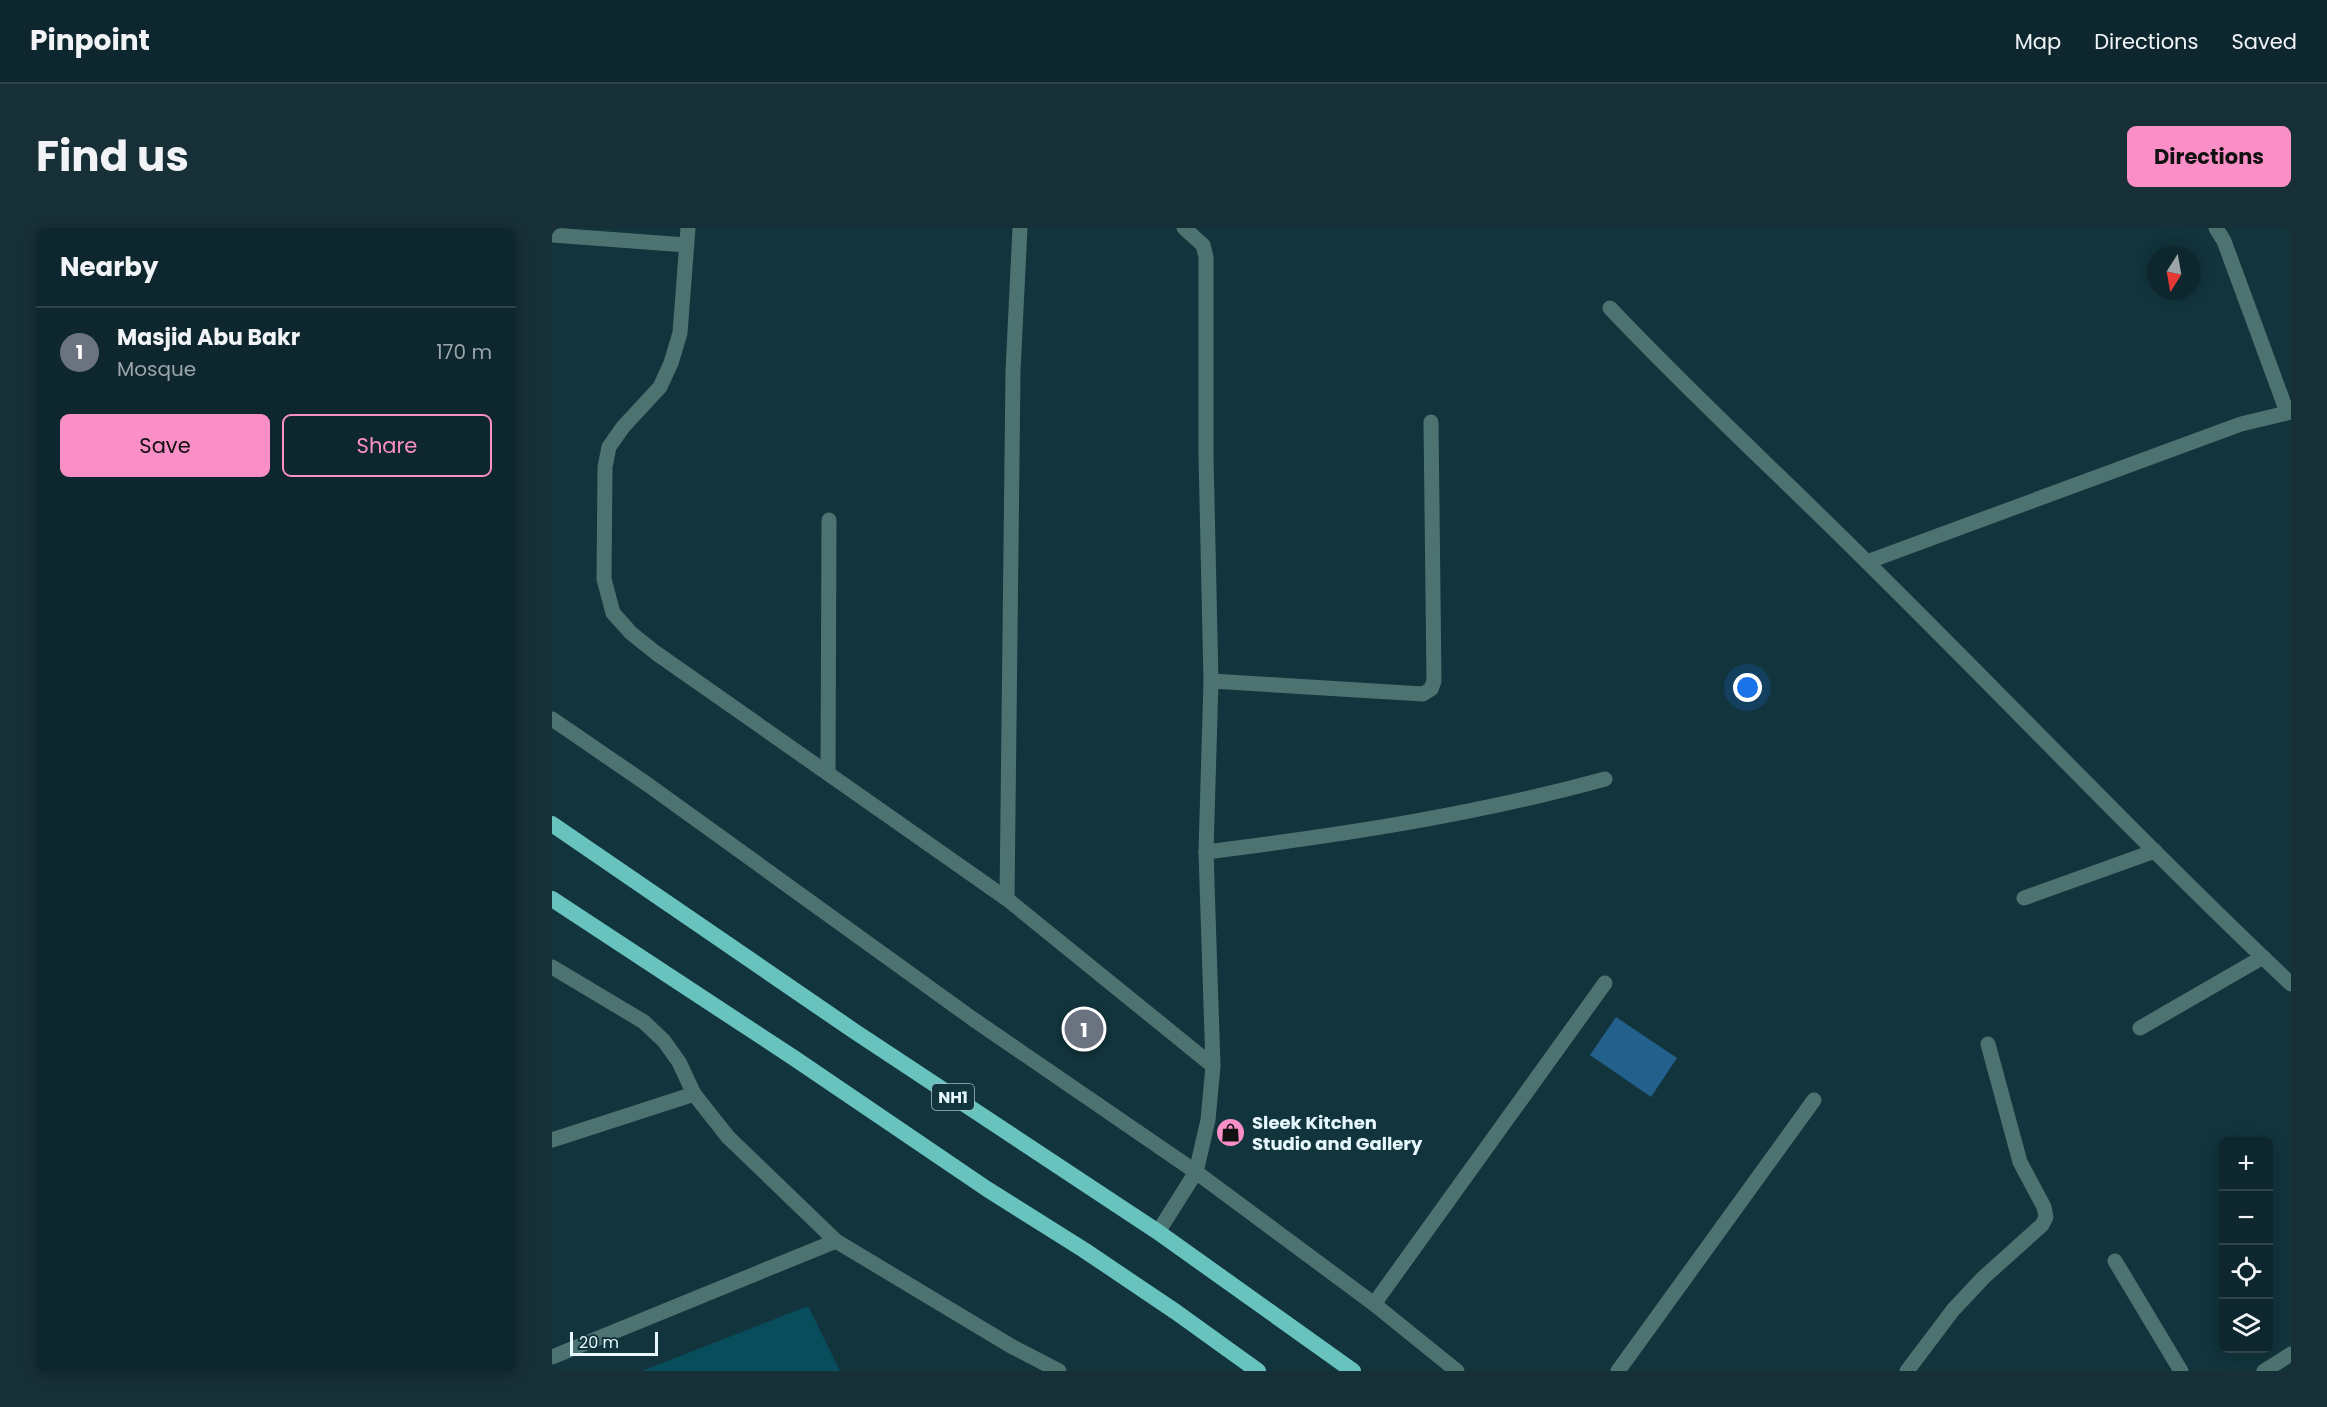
<!DOCTYPE html>
<html lang="en">
<head>
<meta charset="utf-8">
<style>
	:root { --surface:#0e272e; --page:#172f36; --text:#f1f3f6; --muted:#9ba5aa; --line:#2e444a; --accent:#fa8fc7 }
	body { margin:0; font-family:Poppins,sans-serif; background:var(--page); color:var(--text) }
	.controls { position:absolute; right:18px; bottom:18px; display:grid; overflow:hidden; border-radius:9px; box-shadow:0 3px 15px #0003 }
	.controls button { width:54px; height:54px; display:grid; place-items:center; padding:0; border:0; border-bottom:2px solid var(--line); background:var(--surface); color:var(--text); font:30px sans-serif }
	.compass { position:absolute; left:1595px; top:18px; width:54px; height:54px; border-radius:50%; background:var(--surface); box-shadow:0 3px 15px #0003; rotate:191deg }
	.scale { position:absolute; left:18px; bottom:15px; width:88px; box-sizing:border-box; padding-left:6px; border:3px solid #e6f8fe; border-top:0; font-size:16px; line-height:21px; white-space:nowrap; color:#e6f8fe; -webkit-text-stroke:4px #12343d; paint-order:stroke }
	.you { position:absolute; left:1196px; top:460px; width:21px; height:21px; margin:-15px; border:4px solid #fff; border-radius:50%; background:#1a73e8; box-shadow:0 0 0 9px #1a73e833 }
	.badge { display:grid; place-items:center; width:39px; height:39px; border-radius:50%; background:var(--accent); color:#fff; font-size:20px; font-weight:700 }
	.pin { position:absolute; translate:-50% -50%; border:3px solid #fff; box-shadow:0 2px 6px #0006 }
	.list { margin:0; padding:0; list-style:none }
	h2 { display:flex; justify-content:space-between; align-items:center; height:78px; margin:0; padding:0 24px; font-size:26px }
	h2 small { font-size:20px; font-weight:400; color:var(--muted) }
	.list li { display:grid; grid-template-columns:39px 1fr auto; gap:18px; align-items:center; box-sizing:border-box; height:90px; padding:0 24px; border-top:2px solid var(--line) }
	.list b { display:block; font-size:22px; white-space:nowrap }
	.list p { margin:0; font-size:20px; white-space:nowrap; color:var(--muted) }
	.list em { font-size:20px; font-style:normal; color:var(--muted) }
	.actions { display:flex; gap:12px; padding:18px 24px }
	.actions a { flex:1; padding:14px 0; border:2px solid var(--accent); border-radius:9px; text-align:center; font-size:21px; color:var(--accent) }
	.actions .main { background:var(--accent); color:#111 }
	.icon { flex:none; width:33px; height:33px; fill:none; stroke:currentColor; stroke-width:2; stroke-linecap:round; stroke-linejoin:round }
	.map { position:relative; flex:none; width:1739px; height:1143px; overflow:hidden; border-radius:9px }
	header { display:flex; align-items:center; gap:36px; box-sizing:border-box; height:84px; padding:0 30px; background:var(--surface); border-bottom:2px solid var(--line) }
	header strong { font-size:28px }
	nav { display:flex; gap:33px; margin-inline-start:auto; font-size:21px }
	.intro { display:flex; align-items:center; justify-content:space-between; box-sizing:border-box; height:144px; padding:0 36px }
	h1 { margin:0; font-size:42px }
	.button { padding:15px 27px; border-radius:9px; background:var(--accent); color:#111; font-size:21px; font-weight:700 }
	main { display:flex; gap:36px; padding:0 36px }
	aside { flex:1; background:var(--surface); border-radius:9px; box-shadow:0 3px 15px #0003 }
	.map>svg:first-child { display:block }
	.green { fill:#084d5c }
	.building { fill:#23608c }
	.lines { fill:none; stroke-linecap:round; stroke-linejoin:round }
	.minor { stroke:#4d7371; stroke-width:15 }
	.trunk { stroke:#68c3bf; stroke-width:16 }
	.labels { text-anchor:middle; stroke-width:6; stroke-linejoin:round; paint-order:stroke }
	.shield { fill:#12343d; stroke:#a6bdc4; stroke-width:1.5 }
	.shield-label { font-size:16px; font-weight:bold; fill:#e6f8fe }
	.poi-label { font-size:18px; font-weight:bold; fill:#e6f8fe; stroke:#12343d; text-anchor:start }
</style>
</head>
<body>
<header>
<strong>Pinpoint</strong>
<nav><a>Map</a><a>Directions</a><a>Saved</a></nav>
</header>
<div class="intro"><h1>Find us</h1><a class="button">Directions</a></div>
<main>
<aside>
<h2>Nearby<small></small></h2>
<ul class="list">
<li><span class="badge" style="background:#6b7280">1</span><div><b>Masjid Abu Bakr</b><p>Mosque</p></div><em>170 m</em></li>
</ul>
<div class="actions"><a class="main">Save</a><a>Share</a></div>
</aside>
<div class="map">
<svg width="1739" height="1143" viewBox="0 0 1739 1143">
	<rect width="100%" height="100%" fill="#12343d"/>
	<path class="green" d="M256,1078L288,1143H90Z"/>
	<path class="building" d="M1064,789L1125,830L1099,869L1038,827Z"/>
	<g class="lines">
		<g class="minor">
			<path d="M136,0L128,105L119,135L108,159L71,199L57,219L53,239L52,351L61,385L79,405L104,425L455,671L661,838"/>
			<path d="M1664,0L1672,13L1735,184"/>
			<path d="M0,7L134,17"/>
			<path d="M1058,80C1141,168 1230,249 1315,334C1457,474 1594,619 1739,756"/>
			<path d="M1315,334L1689,196L1739,184"/>
			<path d="M659,453L871,466L879,461L882,453L879,194"/>
			<path d="M0,491L95,556L421,791L644,944L822,1076L905,1143"/>
			<path d="M276,545L277,292"/>
			<path d="M654,624C789,607 922,587 1053,551"/>
			<path d="M1472,670L1603,623"/>
			<path d="M455,671L461,143L468,0"/>
			<path d="M0,739L92,794L112,813L127,834L142,866L176,909L284,1013L459,1118L507,1143"/>
			<path d="M1588,800L1711,729"/>
			<path d="M0,912L142,866"/>
			<path d="M606,1004L644,944L656,892L661,838L654,624L659,453L654,228V29L651,17L632,0"/>
			<path d="M1563,1033L1629,1143"/>
			<path d="M822,1076L1053,755"/>
			<path d="M0,1129L284,1013"/>
			<path d="M1066,1143L1262,872"/>
			<path d="M1355,1143L1401,1082L1431,1050L1490,997L1494,989L1492,979L1468,934L1436,816"/>
			<path d="M1712,1143L1739,1126"/>
		</g>
		<g class="trunk">
			<path d="M0,596L302,803L606,1004L801,1143"/>
			<path d="M0,671L242,830L435,961L532,1022L624,1084L706,1143"/>
		</g>
	</g>
	<defs>
		<symbol id="shop-disc" viewBox="-11 -11 22 22"><circle r="9.5" fill="#fa8fc7" stroke="#12343d"/><path d="M-5-2.5h2.3a2.7 3.5 0 0 1 5.4 0H5L5.5 6h-11ZM-1.5-2.5h3a1.5 2.3 0 0 0-3 0Z" fill="#111"/></symbol>
	</defs>
	<g fill-rule="evenodd">
		<use href="#shop-disc" x="662" y="888" width="33" height="33"/>
	</g>
	<g class="labels">
		<rect class="shield" x="380" y="856" width="42" height="26" rx="4.5"/>
		<g class="shield-label">
			<text x="401" y="875">NH1</text>
		</g>
		<g class="poi-label">
			<text x="700" y="901">Sleek Kitchen<tspan x="700" dy="21">Studio and Gallery</tspan></text>
		</g>
	</g>
</svg>
<div class="controls">
<button>+</button>
<button>−</button>
<button><svg class="icon" aria-label="locate" viewBox="0 0 24 24"><circle cx="12" cy="12" r="6"/><path d="M12 2v4M12 18v4M2 12h4M18 12h4"/></svg></button>
<button><svg class="icon" aria-label="layers" viewBox="0 0 24 24"><path d="M12 4l9 5-9 5-9-5zM3 14l9 5 9-5"/></svg></button>
</div>
<svg class="compass" viewBox="-18 -18 36 36"><path d="M0-13l5 13h-10z" fill="#e53935"/><path d="M0 13l5-13h-10z" fill="#9ba5aa"/></svg>
<div class="scale">20 m</div>
<div class="you"></div>
<div class="pin badge" style="left:532px;top:801px;background:#6b7280">1</div>
</div>
</main>
</body>
</html>
